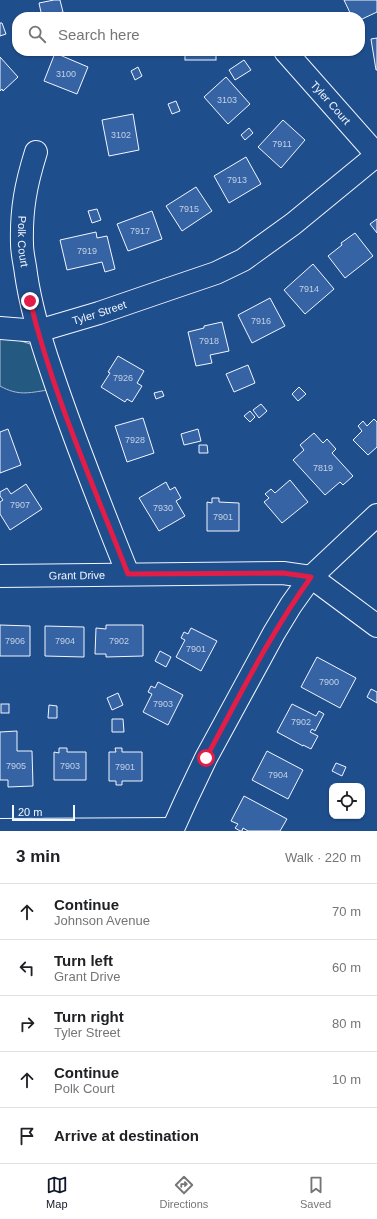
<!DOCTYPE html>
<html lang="en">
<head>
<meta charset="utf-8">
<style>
	:root { --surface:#fff; --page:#f2f2f2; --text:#202124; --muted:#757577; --line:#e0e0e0; --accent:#111827 }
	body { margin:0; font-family:Helvetica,sans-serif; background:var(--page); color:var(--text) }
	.controls { position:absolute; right:12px; bottom:12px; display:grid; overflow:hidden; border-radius:8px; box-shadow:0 1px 3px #0004 }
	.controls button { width:36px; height:36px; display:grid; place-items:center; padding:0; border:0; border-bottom:1px solid var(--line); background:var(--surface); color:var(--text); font:20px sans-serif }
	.scale { position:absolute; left:12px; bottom:10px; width:63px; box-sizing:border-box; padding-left:4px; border:2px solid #f2f6ff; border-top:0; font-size:11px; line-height:14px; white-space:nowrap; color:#f2f6ff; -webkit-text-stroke:3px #1f4e8c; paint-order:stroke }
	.stop { position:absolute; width:12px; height:12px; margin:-9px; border:3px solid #e11d48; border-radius:50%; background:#fff }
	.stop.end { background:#e11d48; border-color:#fff; box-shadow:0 1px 4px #0008 }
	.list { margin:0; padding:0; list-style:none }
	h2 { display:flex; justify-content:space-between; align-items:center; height:52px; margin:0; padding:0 16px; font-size:17px }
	h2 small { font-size:13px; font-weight:400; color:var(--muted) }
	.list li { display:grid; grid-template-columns:26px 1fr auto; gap:12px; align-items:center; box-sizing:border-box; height:56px; padding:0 16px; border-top:1px solid var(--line) }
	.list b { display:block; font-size:15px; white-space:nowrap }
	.list p { margin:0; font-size:13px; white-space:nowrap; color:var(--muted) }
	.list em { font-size:13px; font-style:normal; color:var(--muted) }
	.icon { flex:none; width:22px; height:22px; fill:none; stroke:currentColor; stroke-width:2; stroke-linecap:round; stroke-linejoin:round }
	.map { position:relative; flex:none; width:377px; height:831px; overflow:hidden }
	.search { position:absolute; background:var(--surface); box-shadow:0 1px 3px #0004; left:12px; right:12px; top:12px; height:44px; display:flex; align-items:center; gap:10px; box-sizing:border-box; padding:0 14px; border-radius:16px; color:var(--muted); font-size:15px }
	.sheet { height:332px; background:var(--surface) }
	nav { display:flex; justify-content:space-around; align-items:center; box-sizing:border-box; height:56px; border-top:1px solid var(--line); background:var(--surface); font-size:11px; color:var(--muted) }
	nav a { display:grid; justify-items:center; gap:2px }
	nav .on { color:var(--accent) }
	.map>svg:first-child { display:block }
	.green { fill:#245a82; stroke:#a8bbd7 }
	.building { fill:#3563a3; stroke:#f2f6ff }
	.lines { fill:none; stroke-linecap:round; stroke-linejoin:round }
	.minor-casing { stroke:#f2f6ff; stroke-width:24 }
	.minor { stroke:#1f4e8c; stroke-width:22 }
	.route { stroke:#e11d48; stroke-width:5 }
	.labels { text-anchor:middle; stroke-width:3; stroke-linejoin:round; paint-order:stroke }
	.number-label { font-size:9px; fill:#c3d1e8 }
	.street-label { font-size:11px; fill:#f2f6ff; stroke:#1f4e8c }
</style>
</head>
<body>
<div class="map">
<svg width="377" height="831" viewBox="0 0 377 831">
	<rect width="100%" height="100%" fill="#1f4e8c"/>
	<path class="green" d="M3,335L36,346L48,390C28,393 18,396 0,386V336Z"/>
	<g class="building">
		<path d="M54,0H60L63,12L42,17L39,3Z"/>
		<path d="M344,0H377V12L360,20V17H352Z"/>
		<path d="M0,23H2L6,34L0,36Z"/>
		<path d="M377,38V70H376L371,39Z"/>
		<rect x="185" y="51" width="31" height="9"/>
		<path d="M55,53L88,67L77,94L44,81Z"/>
		<path d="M0,57L18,77L3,91L2,89L0,91Z"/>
		<path d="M244,60L251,70L235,80L229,70Z"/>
		<path d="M138,67L142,76L135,80L131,71Z"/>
		<path d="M226,77L250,104L228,124L204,97Z"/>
		<path d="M176,101L180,111L172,114L168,104Z"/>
		<path d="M133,114L139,150L109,156L102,120Z"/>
		<path d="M283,120L305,140L281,168L258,147Z"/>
		<path d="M249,128L253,133L245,140L241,135Z"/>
		<path d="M246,157L261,184L229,203L214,176Z"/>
		<path d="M196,187L212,211L182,231L166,206Z"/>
		<path d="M97,209L101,220L92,223L88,211Z"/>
		<path d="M152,211L162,239L128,251L117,224Z"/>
		<path d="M377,219V233L370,224Z"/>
		<path d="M96,232L97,238L107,236L115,269L105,272L102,262L67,270L60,240Z"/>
		<path d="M355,233L373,256L345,278L328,256L342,245L341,243Z"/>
		<path d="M313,264L334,289L305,314L284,290Z"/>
		<path d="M270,298L285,326L252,343L238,315Z"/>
		<path d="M222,322L229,351L210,355L212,363L196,366L188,332L204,328V326Z"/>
		<path d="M118,356L144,371L137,383L142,386L132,402L127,399L125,402L101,387L110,373L108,372Z"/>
		<path d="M248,365L255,383L234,392L226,374Z"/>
		<path d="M299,387L306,394L298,401L292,394Z"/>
		<path d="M162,391L164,396L156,399L154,393Z"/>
		<path d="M261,404L267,411L259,418L253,410Z"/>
		<path d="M250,411L255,417L250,422L244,416Z"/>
		<path d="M143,418L154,453L127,462L115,426Z"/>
		<path d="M374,419L377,422V447L368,455L353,440L362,431L358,426L363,421L367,426Z"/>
		<path d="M8,429L21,465L0,473V432Z"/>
		<path d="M198,429L201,441L184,445L181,434Z"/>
		<path d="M314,433L323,443L327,439L336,449L332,453L353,476L343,485L340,482L325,495L293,460L304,450L300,445Z"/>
		<path d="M199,445H207L208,453H199Z"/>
		<path d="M290,480L308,502L282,523L264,502L269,498L265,494L271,489L275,493Z"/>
		<path d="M166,482L170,490L175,487L181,498L176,501L185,516L159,531L139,498Z"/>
		<path d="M26,484L42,509L10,530L0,514V502L3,500L0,496V492L7,488L11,494Z"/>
		<path d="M212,498H219V502L239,503V531H207V502L212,503Z"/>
		<path d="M0,625L30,626V656H0Z"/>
		<path d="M106,625H143V656L106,657V654H95L96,628L106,629Z"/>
		<path d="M45,626L84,627V657L45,656Z"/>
		<path d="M191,628L217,641L201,671L176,657L185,640L181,638L184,632L188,634Z"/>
		<path d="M160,651L171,657L166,667L155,661Z"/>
		<path d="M317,657L356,678L340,708L301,687Z"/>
		<path d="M158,682L183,695L168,725L143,712L152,694L148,692L151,686L155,688Z"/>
		<path d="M371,689L377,692V703L367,697Z"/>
		<path d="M118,693L123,705L112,710L107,698Z"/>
		<rect x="1" y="704" width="8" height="9"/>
		<path d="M292,704L316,716L319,711L324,714L315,731L312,729L310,732L318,736L311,749L303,745V746L277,732Z"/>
		<path d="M49,705L57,706V718H48Z"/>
		<path d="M112,719H123L124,732H112Z"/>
		<path d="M17,731V751H32L33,786L8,787V780H0V732Z"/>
		<path d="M59,748H67V752H86V780H54V752L59,753Z"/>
		<path d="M115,748H122V752H142V781H122V785H116V781H109V752H116Z"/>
		<path d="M267,751L303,770L288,799L252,780Z"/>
		<path d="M336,763L346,767L342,776L332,771Z"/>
		<path d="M244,796L287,819L280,831H248L243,828L242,831H240L235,828L238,824L231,821Z"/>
	</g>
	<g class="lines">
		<defs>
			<g id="minor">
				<path id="s1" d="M285,51L377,155"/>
				<path id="s2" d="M36,152C26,184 21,209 22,244C22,254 25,264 26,274C31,308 40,338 51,370C74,439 101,507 128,574"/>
				<path id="s3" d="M0,328L38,331L99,313L166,290L216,273L243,260L293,224L377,155"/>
				<path id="s4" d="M0,576L283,573L311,577L377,626"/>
				<path d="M0,830L173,829"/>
				<path d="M172,831L186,800L206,758L274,633L291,605L311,577L377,515"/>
			</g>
		</defs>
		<use href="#minor" class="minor-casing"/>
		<use href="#minor" class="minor"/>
	</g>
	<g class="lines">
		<path class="route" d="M30,301C53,395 93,484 128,574L283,573L311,577C270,634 239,697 206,758"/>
	</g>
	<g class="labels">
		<g class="number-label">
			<text x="66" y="77">3100</text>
			<text x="227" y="103">3103</text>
			<text x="121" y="138">3102</text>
			<text x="282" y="147">7911</text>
			<text x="237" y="183">7913</text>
			<text x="189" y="212">7915</text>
			<text x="140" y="234">7917</text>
			<text x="87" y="254">7919</text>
			<text x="309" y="292">7914</text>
			<text x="261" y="324">7916</text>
			<text x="209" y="344">7918</text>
			<text x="123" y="381">7926</text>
			<text x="135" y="443">7928</text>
			<text x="323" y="471">7819</text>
			<text x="20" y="508">7907</text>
			<text x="163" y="511">7930</text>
			<text x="223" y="520">7901</text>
			<text x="15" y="644">7906</text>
			<text x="65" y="644">7904</text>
			<text x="119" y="644">7902</text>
			<text x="196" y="652">7901</text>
			<text x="329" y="685">7900</text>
			<text x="163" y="707">7903</text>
			<text x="301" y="725">7902</text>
			<text x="16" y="769">7905</text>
			<text x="70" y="769">7903</text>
			<text x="125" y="770">7901</text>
			<text x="278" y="778">7904</text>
		</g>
		<g class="street-label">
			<text dy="4" stroke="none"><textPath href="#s1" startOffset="69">Tyler Court</textPath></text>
			<text dy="4" stroke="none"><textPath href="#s2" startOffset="91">Polk Court</textPath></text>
			<text dy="4" stroke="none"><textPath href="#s3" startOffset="102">Tyler Street</textPath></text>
			<text dy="4" stroke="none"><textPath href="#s4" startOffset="77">Grant Drive</textPath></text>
		</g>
	</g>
</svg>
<div class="controls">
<button><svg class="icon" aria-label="locate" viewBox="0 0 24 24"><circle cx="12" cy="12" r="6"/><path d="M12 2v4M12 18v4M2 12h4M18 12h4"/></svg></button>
</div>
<div class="scale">20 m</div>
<div class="stop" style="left:206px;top:758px"></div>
<div class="stop end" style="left:30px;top:301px"></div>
<div class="search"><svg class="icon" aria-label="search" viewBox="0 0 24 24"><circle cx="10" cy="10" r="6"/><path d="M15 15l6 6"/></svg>Search here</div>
</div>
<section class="sheet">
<h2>3 min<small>Walk · 220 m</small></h2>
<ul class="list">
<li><svg class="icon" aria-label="ahead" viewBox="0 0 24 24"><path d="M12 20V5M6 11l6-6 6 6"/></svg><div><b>Continue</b><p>Johnson Avenue</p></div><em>70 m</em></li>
<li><svg class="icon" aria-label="left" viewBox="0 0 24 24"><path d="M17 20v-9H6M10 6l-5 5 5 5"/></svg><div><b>Turn left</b><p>Grant Drive</p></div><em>60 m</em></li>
<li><svg class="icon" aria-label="right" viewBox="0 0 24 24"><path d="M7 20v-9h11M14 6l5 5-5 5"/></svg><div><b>Turn right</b><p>Tyler Street</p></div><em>80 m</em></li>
<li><svg class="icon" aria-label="ahead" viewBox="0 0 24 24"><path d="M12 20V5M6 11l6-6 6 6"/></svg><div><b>Continue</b><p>Polk Court</p></div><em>10 m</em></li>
<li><svg class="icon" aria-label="arrive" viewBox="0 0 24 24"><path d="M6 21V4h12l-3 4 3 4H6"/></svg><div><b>Arrive at destination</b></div></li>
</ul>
</section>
<nav>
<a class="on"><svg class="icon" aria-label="map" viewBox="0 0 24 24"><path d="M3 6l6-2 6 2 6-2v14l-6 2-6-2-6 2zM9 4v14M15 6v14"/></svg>Map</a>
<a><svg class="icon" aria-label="directions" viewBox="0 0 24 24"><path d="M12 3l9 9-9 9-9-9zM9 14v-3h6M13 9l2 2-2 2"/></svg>Directions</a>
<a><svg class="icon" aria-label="saved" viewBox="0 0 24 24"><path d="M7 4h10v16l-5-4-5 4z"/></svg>Saved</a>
</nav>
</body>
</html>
